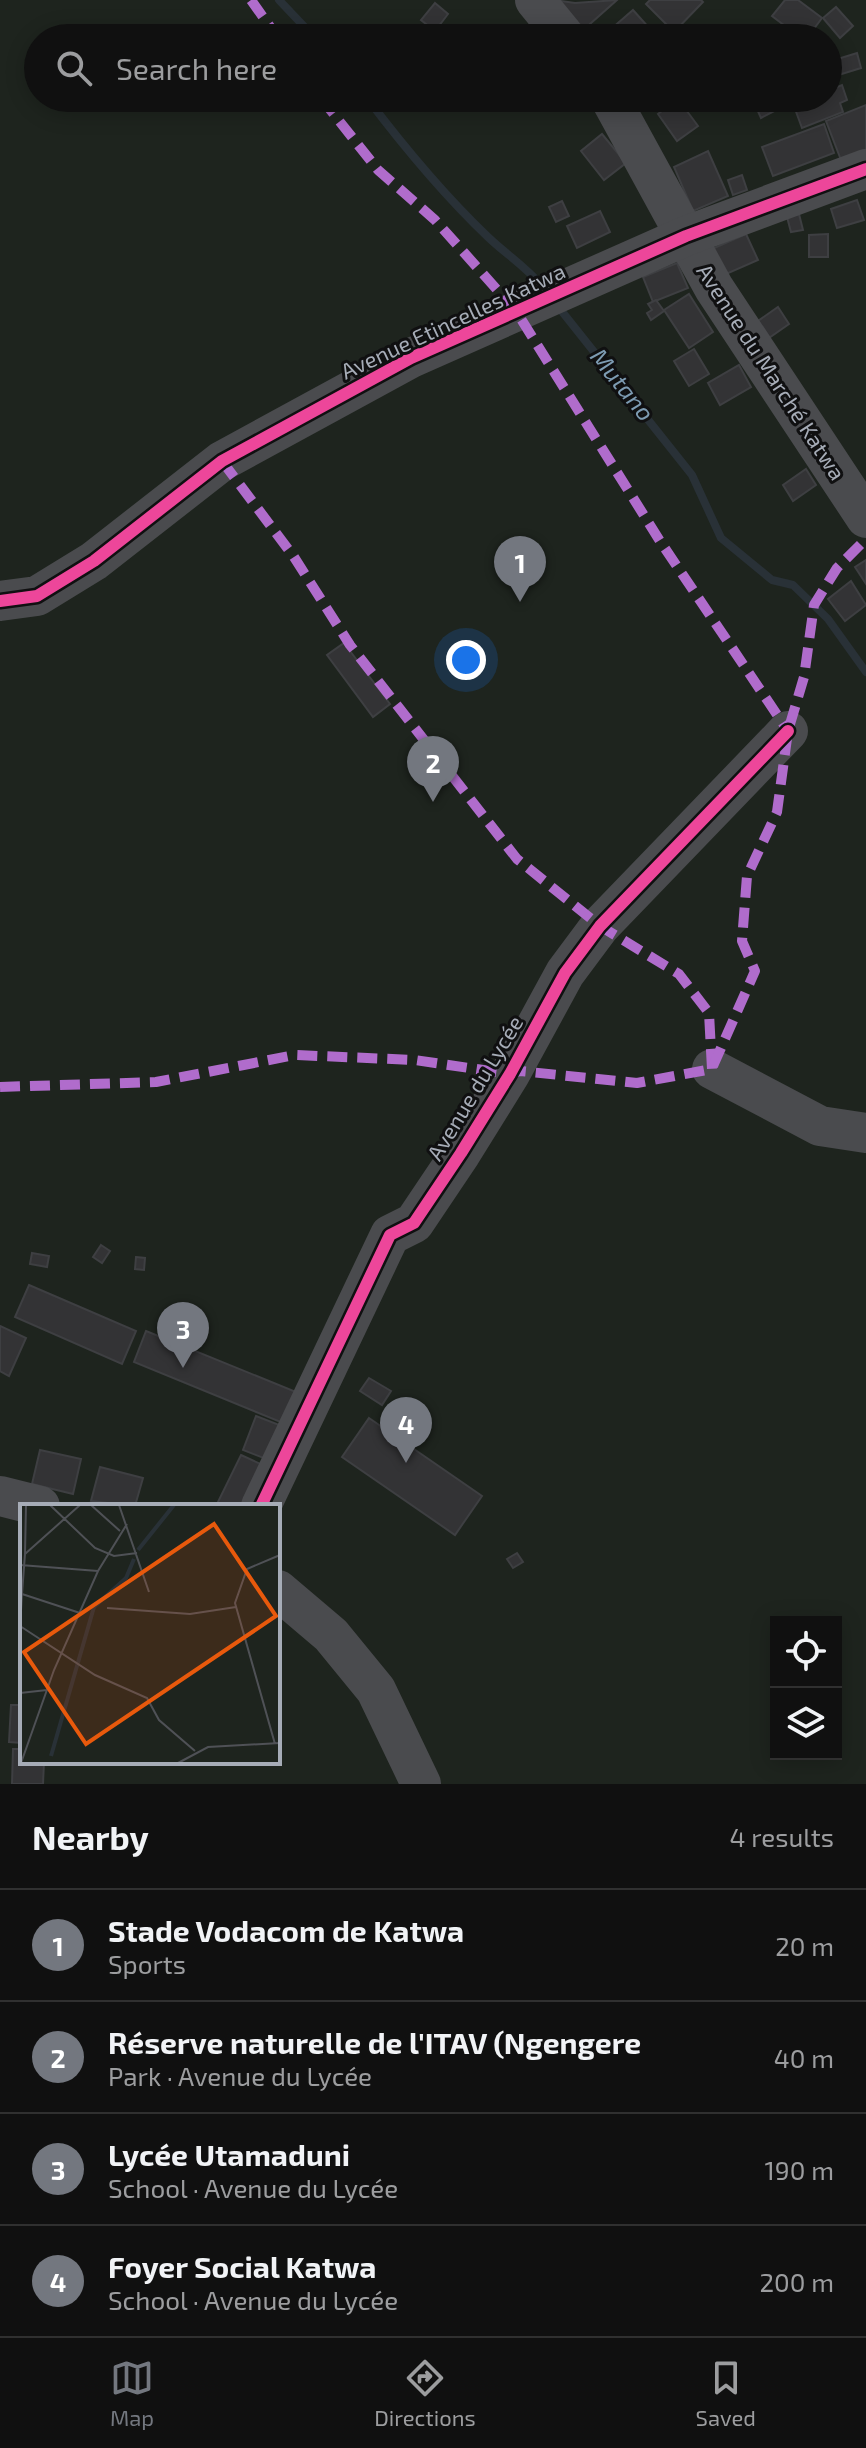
<!DOCTYPE html>
<html lang="en">
<head>
<meta charset="utf-8">
<style>
	:root { --surface:#101010; --page:#1e1e1e; --text:#f1f3f6; --muted:#9c9d9f; --line:#303030; --accent:#73777f }
	body { margin:0; font-family:"Exo 2",sans-serif; background:var(--page); color:var(--text) }
	.controls { position:absolute; right:24px; bottom:24px; display:grid; overflow:hidden; border-radius:0px; box-shadow:0 4px 20px #0003 }
	.controls button { width:72px; height:72px; display:grid; place-items:center; padding:0; border:0; border-bottom:2px solid var(--line); background:var(--surface); color:var(--text); font:40px sans-serif }
	.you { position:absolute; left:466px; top:660px; width:28px; height:28px; margin:-20px; border:6px solid #fff; border-radius:50%; background:#1a73e8; box-shadow:0 0 0 12px #1a73e833 }
	.badge { display:grid; place-items:center; width:52px; height:52px; border-radius:50%; background:var(--accent); color:#fff; font-size:26px; font-weight:700 }
	.pin { position:absolute; translate:-50% -66px; filter:drop-shadow(0 2px 4px #0008) }
	.pin::after { content:''; position:absolute; top:42px; width:28px; height:24px; background:inherit; clip-path:polygon(0 0,100% 0,50% 100%) }
	.list { margin:0; padding:0; list-style:none }
	h2 { display:flex; justify-content:space-between; align-items:center; height:104px; margin:0; padding:0 32px; font-size:34px }
	h2 small { font-size:26px; font-weight:400; color:var(--muted) }
	.list li { display:grid; grid-template-columns:52px 1fr auto; gap:24px; align-items:center; box-sizing:border-box; height:112px; padding:0 32px; border-top:2px solid var(--line) }
	.list b { display:block; font-size:30px; white-space:nowrap }
	.list p { margin:0; font-size:26px; white-space:nowrap; color:var(--muted) }
	.list em { font-size:26px; font-style:normal; color:var(--muted) }
	.icon { flex:none; width:44px; height:44px; fill:none; stroke:currentColor; stroke-width:2; stroke-linecap:round; stroke-linejoin:round }
	.map { position:relative; flex:none; width:866px; height:1784px; overflow:hidden }
	.search { position:absolute; background:var(--surface); box-shadow:0 4px 20px #0003; left:24px; right:24px; top:24px; height:88px; display:flex; align-items:center; gap:20px; box-sizing:border-box; padding:0 28px; border-radius:44px; color:var(--muted); font-size:30px }
	.sheet { height:552px; background:var(--surface) }
	nav { display:flex; justify-content:space-around; align-items:center; box-sizing:border-box; height:112px; border-top:2px solid var(--line); background:var(--surface); font-size:22px; color:var(--muted) }
	nav a { display:grid; justify-items:center; gap:4px }
	nav .on { color:var(--accent) }
	.map>svg:first-child { display:block }
	.green { fill:#1e241e; fill-rule:evenodd }
	.lines { fill:none; stroke-linecap:round; stroke-linejoin:round }
	.stream { stroke:#293137; stroke-width:8 }
	.building { fill:#333335; stroke:#3e3f42; stroke-width:2 }
	.minor { stroke:#4a4b4e; stroke-width:40 }
	.quiet { stroke:#b06ccc; stroke-width:10; stroke-dasharray:20 10; stroke-linecap:butt }
	.cycleway-casing { stroke:#101011; stroke-width:17 }
	.cycleway { stroke:#ed469a; stroke-width:12 }
	.labels { text-anchor:middle; stroke-width:6; stroke-linejoin:round; paint-order:stroke }
	.street-label { font-size:22px; fill:#a6acb7; stroke:#101011 }
	.water-label { font-size:24px; font-style:italic; fill:#7d9bb2; stroke:#101011 }
	.inset-river { fill:none; stroke:#293137; stroke-width:4 }
	.inset-road { fill:none; stroke:#4f5156; stroke-width:2 }
	.view { fill:#e8590c; fill-opacity:0.15; stroke:#e8590c; stroke-width:4 }
	.inset-edge { fill:none; stroke:#a6acb7; stroke-width:4 }
</style>
</head>
<body>
<div class="map">
<svg width="866" height="1784" viewBox="0 0 866 1784">
	<rect width="100%" height="100%" fill="#151516"/>
	<path class="green" d="M0,0H866V1784H0ZM38,38H828V98H38ZM22,1506H278V1762H22ZM776,1622H836V1754H776Z"/>
	<g class="lines">
		<g class="stream">
			<path d="M279,0L315,38"/>
			<path d="M367,98C404,147 444,195 488,237C508,256 524,265 543,287"/>
			<path d="M556,304L692,475L721,538L772,580L793,585L828,619L866,672"/>
		</g>
	</g>
	<g class="building">
		<path d="M554,0L575,3L617,0L590,24L592,27L582,36Z"/>
		<path d="M650,0H701L703,2L674,32L646,4Z"/>
		<path d="M785,0H798L822,18L807,38H801L772,16Z"/>
		<path d="M435,3L448,14L435,31L421,20Z"/>
		<path d="M836,7L853,26L840,38L823,18Z"/>
		<path d="M633,10L650,29L640,38H605L603,36Z"/>
		<path d="M857,53L861,68L832,77L828,62Z"/>
		<path d="M828,72L835,88L842,85L847,100L840,103L843,112L802,128L791,98H828Z"/>
		<path d="M757,98H780L784,106L761,118L753,100Z"/>
		<path d="M678,99L698,126L677,141L658,114Z"/>
		<path d="M866,105V150L841,160L826,121Z"/>
		<path d="M824,124L834,153L773,176L762,147Z"/>
		<path d="M602,134L626,163L604,180L581,151Z"/>
		<path d="M708,151L728,196L693,211L674,167Z"/>
		<path d="M742,175L747,190L733,195L728,180Z"/>
		<path d="M857,200L864,220L837,228L831,209Z"/>
		<path d="M562,201L569,216L556,222L549,207Z"/>
		<path d="M600,211L610,232L577,248L567,226Z"/>
		<path d="M799,214L803,230L791,232L787,217Z"/>
		<path d="M746,234L758,260L717,278L705,252Z"/>
		<path d="M828,234V257H809V235Z"/>
		<path d="M677,263L688,288L653,302L643,277Z"/>
		<path d="M689,294L713,332L689,348L664,310Z"/>
		<path d="M656,300L664,311L651,320L647,313L652,310L648,304Z"/>
		<path d="M778,307L789,324L766,340L755,323Z"/>
		<path d="M694,349L709,374L689,386L674,361Z"/>
		<path d="M739,365L751,387L720,405L708,383Z"/>
		<path d="M806,469L816,485L793,501L783,485Z"/>
		<path d="M866,560V584L855,567Z"/>
		<path d="M851,581L866,605L845,621L828,599Z"/>
		<path d="M344,643L390,704L373,717L327,655Z"/>
		<path d="M101,1245L110,1251L102,1263L93,1257Z"/>
		<path d="M32,1253L49,1256L47,1267L30,1264Z"/>
		<path d="M136,1257L145,1258L144,1270L135,1269Z"/>
		<path d="M29,1285L136,1331L122,1364L15,1317Z"/>
		<path d="M0,1326L26,1338L9,1376L0,1371Z"/>
		<path d="M146,1331L301,1394L288,1425L134,1362Z"/>
		<path d="M369,1378L391,1391L382,1405L360,1391Z"/>
		<path d="M256,1416L287,1428L274,1462L243,1450Z"/>
		<path d="M369,1418L482,1496L455,1535L342,1457Z"/>
		<path d="M40,1450L81,1459L73,1494L32,1484Z"/>
		<path d="M241,1455L267,1467L247,1506H216Z"/>
		<path d="M100,1467L143,1478L135,1506L91,1501Z"/>
		<path d="M517,1553L523,1562L513,1568L507,1559Z"/>
		<path d="M11,1705H22V1743L9,1742Z"/>
		<path d="M13,1749H22V1762H44L43,1784H12Z"/>
	</g>
	<g class="lines">
		<g class="minor">
			<path d="M535,0L566,38"/>
			<path d="M610,98L714,288L866,518"/>
			<path d="M0,601L37,596L94,561L222,461L411,358L686,236L866,169"/>
			<path d="M712,1069L820,1126L866,1133"/>
			<path d="M0,1496L40,1506"/>
			<path d="M261,1506L390,1235L414,1223L461,1153L510,1074L565,973L600,926L788,731"/>
			<path d="M278,1590L331,1635L376,1690L421,1784"/>
		</g>
		<g class="quiet">
			<path d="M251,0L278,38"/>
			<path d="M321,98L378,170L435,220L516,311L660,541L788,731"/>
			<path d="M222,461L294,557L350,645L517,859L600,926L679,974L709,1013L712,1069"/>
			<path d="M713,1066L755,971L742,941L747,876L777,812L788,731L804,677L814,605L837,568L866,539"/>
			<path d="M0,1087L156,1082L295,1055L415,1060L510,1074L520,1071L637,1083L712,1069"/>
		</g>
		<defs>
			<g id="cycleway">
				<path d="M0,601L37,596L94,561L222,461L411,358L686,236L866,169"/>
				<path d="M261,1506L390,1235L414,1223L461,1153L510,1074L565,973L600,926L788,731"/>
			</g>
		</defs>
		<use href="#cycleway" class="cycleway-casing"/>
		<use href="#cycleway" class="cycleway"/>
	</g>
	<g class="labels">
		<g class="street-label">
			<text transform="translate(453 321) rotate(-25)" y="8">Avenue Etincelles Katwa</text>
			<text transform="translate(771 372) rotate(57)" y="8">Avenue du Marché Katwa</text>
			<text transform="translate(475 1088) rotate(-59)" y="8">Avenue du Lycée</text>
		</g>
		<g class="water-label">
			<text transform="translate(622 385) rotate(51)" y="8">Mutano</text>
		</g>
	</g>
	<g transform="translate(20 1504)">
		<rect width="260" height="260" fill="#151516"/>
		<path d="M0,1H260V259H0Z" fill="#1e241e"/>
		<path class="inset-river" d="M118,46L154,1M31,252L74,103L106,74L114,55"/>
		<path class="inset-road" d="M30,1L75,44L94,52L117,49M71,1L100,27M99,1L129,88M5,50L6,1M0,61L78,67M87,104L170,110L216,103M60,109L2,90L5,50L60,1M0,122L75,171L127,194L139,216L175,247M0,125L2,89M0,189L27,186M255,240L215,99L227,65L260,51M1,259L34,166L78,67L107,20M158,259L188,243L260,239"/>
		<path class="view" d="M194,20L256,112L66,240L4,148Z"/>
		<rect width="260" height="260" class="inset-edge"/>
	</g>
</svg>
<div class="controls">
<button><svg class="icon" aria-label="locate" viewBox="0 0 24 24"><circle cx="12" cy="12" r="6"/><path d="M12 2v4M12 18v4M2 12h4M18 12h4"/></svg></button>
<button><svg class="icon" aria-label="layers" viewBox="0 0 24 24"><path d="M12 4l9 5-9 5-9-5zM3 14l9 5 9-5"/></svg></button>
</div>
<div class="you"></div>
<div class="pin badge" style="left:520px;top:602px">1</div>
<div class="pin badge" style="left:433px;top:802px">2</div>
<div class="pin badge" style="left:183px;top:1368px">3</div>
<div class="pin badge" style="left:406px;top:1463px">4</div>
<div class="search"><svg class="icon" aria-label="search" viewBox="0 0 24 24"><circle cx="10" cy="10" r="6"/><path d="M15 15l6 6"/></svg>Search here</div>
</div>
<section class="sheet">
<h2>Nearby<small>4 results</small></h2>
<ul class="list">
<li><span class="badge">1</span><div><b>Stade Vodacom de Katwa</b><p>Sports</p></div><em>20 m</em></li>
<li><span class="badge">2</span><div><b>Réserve naturelle de l'ITAV (Ngengere</b><p>Park · Avenue du Lycée</p></div><em>40 m</em></li>
<li><span class="badge">3</span><div><b>Lycée Utamaduni</b><p>School · Avenue du Lycée</p></div><em>190 m</em></li>
<li><span class="badge">4</span><div><b>Foyer Social Katwa</b><p>School · Avenue du Lycée</p></div><em>200 m</em></li>
</ul>
</section>
<nav>
<a class="on"><svg class="icon" aria-label="map" viewBox="0 0 24 24"><path d="M3 6l6-2 6 2 6-2v14l-6 2-6-2-6 2zM9 4v14M15 6v14"/></svg>Map</a>
<a><svg class="icon" aria-label="directions" viewBox="0 0 24 24"><path d="M12 3l9 9-9 9-9-9zM9 14v-3h6M13 9l2 2-2 2"/></svg>Directions</a>
<a><svg class="icon" aria-label="saved" viewBox="0 0 24 24"><path d="M7 4h10v16l-5-4-5 4z"/></svg>Saved</a>
</nav>
</body>
</html>
